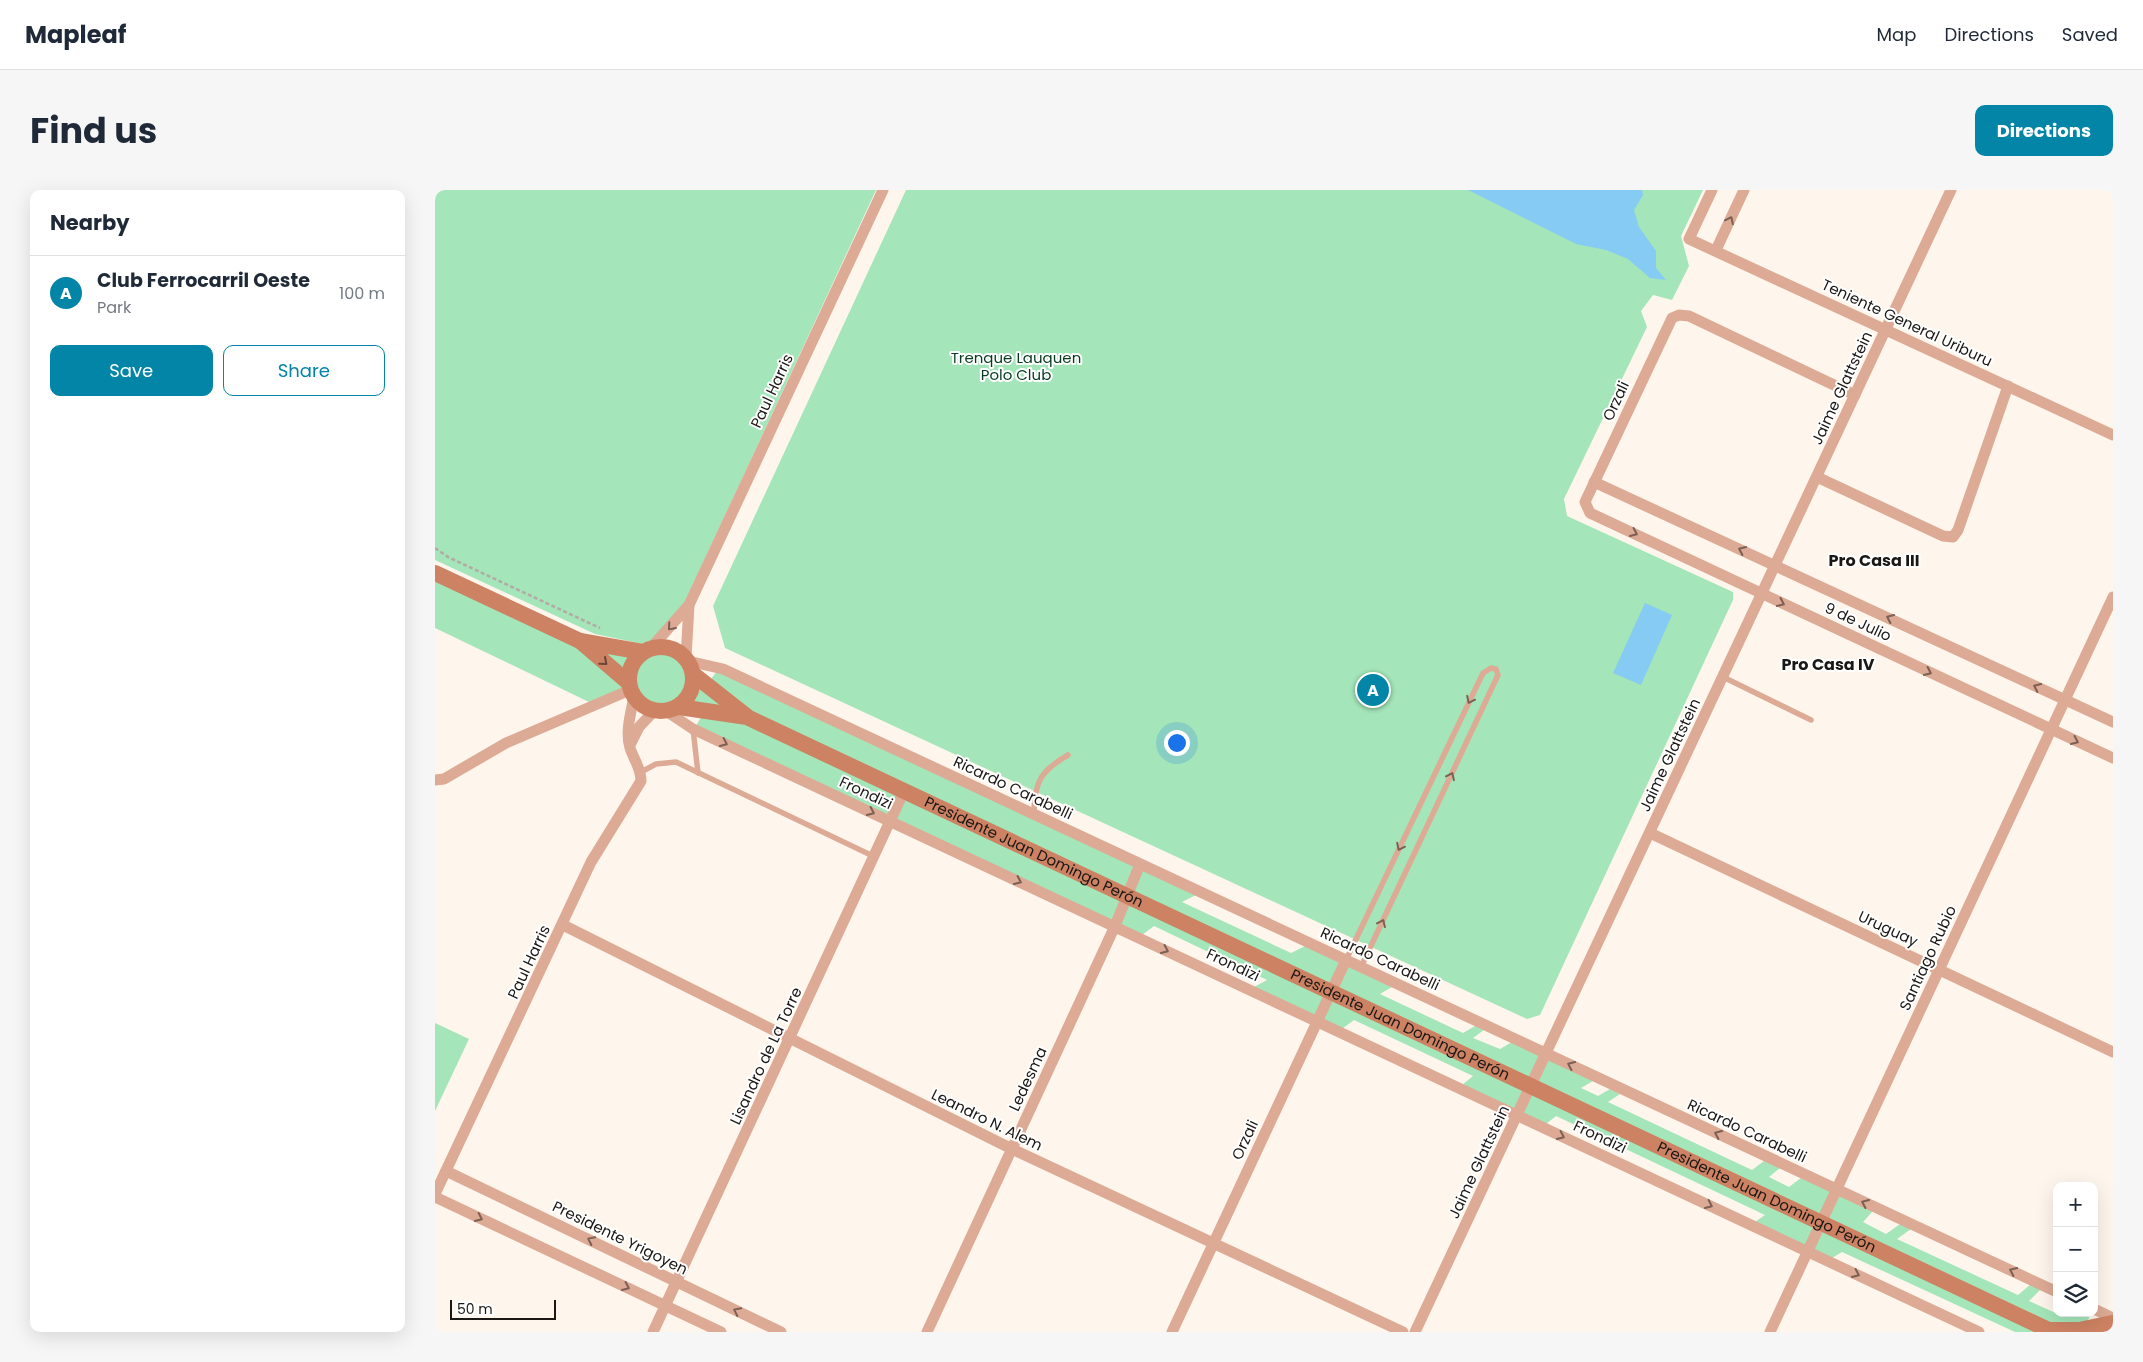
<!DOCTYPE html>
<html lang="en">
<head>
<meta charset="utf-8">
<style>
	:root { --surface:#fff; --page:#f6f6f7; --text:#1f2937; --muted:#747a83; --line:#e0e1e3; --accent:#0385a8 }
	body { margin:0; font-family:Poppins,sans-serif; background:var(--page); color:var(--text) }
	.controls { position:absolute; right:15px; bottom:15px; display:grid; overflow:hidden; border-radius:10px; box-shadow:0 5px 20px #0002 }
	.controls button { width:45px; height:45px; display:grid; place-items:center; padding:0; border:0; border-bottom:1px solid var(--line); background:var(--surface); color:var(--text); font:25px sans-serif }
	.scale { position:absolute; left:15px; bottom:12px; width:106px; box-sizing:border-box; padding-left:5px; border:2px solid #1a1714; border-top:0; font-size:14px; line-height:18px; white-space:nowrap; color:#1a1714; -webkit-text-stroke:4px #fff; paint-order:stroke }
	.you { position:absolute; left:741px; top:552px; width:18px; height:18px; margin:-12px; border:4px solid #fff; border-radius:50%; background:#1a73e8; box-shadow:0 0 0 8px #1a73e833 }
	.badge { display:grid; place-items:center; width:32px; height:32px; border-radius:50%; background:var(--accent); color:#fff; font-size:16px; font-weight:700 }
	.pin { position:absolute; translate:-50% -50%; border:2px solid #fff; box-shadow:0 1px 5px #0006 }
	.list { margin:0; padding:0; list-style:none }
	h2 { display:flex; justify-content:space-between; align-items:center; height:65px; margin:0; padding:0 20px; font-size:21px }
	h2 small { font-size:16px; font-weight:400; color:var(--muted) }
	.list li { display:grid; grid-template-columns:32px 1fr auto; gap:15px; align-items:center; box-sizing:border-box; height:75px; padding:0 20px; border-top:1px solid var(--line) }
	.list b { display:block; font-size:19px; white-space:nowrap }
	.list p { margin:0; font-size:16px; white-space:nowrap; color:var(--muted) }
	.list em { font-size:16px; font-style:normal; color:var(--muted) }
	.actions { display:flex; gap:10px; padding:15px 20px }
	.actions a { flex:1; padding:11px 0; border:1px solid var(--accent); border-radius:10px; text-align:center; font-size:18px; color:var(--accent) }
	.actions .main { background:var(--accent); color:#fff }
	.icon { flex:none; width:28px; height:28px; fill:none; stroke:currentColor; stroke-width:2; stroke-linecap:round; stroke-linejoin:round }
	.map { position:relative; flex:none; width:1678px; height:1142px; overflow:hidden; border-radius:10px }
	header { display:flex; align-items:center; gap:30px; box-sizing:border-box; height:70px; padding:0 25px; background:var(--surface); border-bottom:1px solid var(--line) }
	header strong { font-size:24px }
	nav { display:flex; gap:28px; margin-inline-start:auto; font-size:18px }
	.intro { display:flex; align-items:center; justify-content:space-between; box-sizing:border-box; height:120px; padding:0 30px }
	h1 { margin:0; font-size:35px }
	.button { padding:12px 22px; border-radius:10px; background:var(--accent); color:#fff; font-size:18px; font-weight:700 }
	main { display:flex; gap:30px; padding:0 30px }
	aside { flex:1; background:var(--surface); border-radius:10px; box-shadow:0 5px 20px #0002 }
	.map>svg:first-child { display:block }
	.green { fill:#a4e5b9 }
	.water { fill:#86cbf3 }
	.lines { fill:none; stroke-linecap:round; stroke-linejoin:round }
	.path { stroke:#b2aba4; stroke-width:2.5; stroke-dasharray:4 2.5; stroke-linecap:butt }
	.lane { stroke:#ddaa95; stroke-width:5.5 }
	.street { stroke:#ddaa95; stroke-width:11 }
	.secondary { stroke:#cd8263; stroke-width:16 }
	.oneway { stroke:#7c6054 }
	.oneway2 { stroke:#6b4738 }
	.labels { text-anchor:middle; stroke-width:4; stroke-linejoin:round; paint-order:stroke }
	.street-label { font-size:15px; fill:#1a1714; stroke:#fff }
	.park-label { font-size:15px; fill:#073c20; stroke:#fff }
	.neighbourhood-label { font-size:16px; font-weight:bold; fill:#1a1714; stroke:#fff }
</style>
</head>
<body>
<header>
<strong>Mapleaf</strong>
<nav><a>Map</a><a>Directions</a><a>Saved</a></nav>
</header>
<div class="intro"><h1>Find us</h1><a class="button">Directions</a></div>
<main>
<aside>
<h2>Nearby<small></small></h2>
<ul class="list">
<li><span class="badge">A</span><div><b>Club Ferrocarril Oeste</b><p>Park</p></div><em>100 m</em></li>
</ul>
<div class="actions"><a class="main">Save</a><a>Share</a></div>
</aside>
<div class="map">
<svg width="1678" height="1142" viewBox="0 0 1678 1142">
	<rect width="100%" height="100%" fill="#fef6ed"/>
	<g class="green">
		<path d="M0,0H441L248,416L217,450L208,454L160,444L0,370Z"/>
		<path d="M471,0H1268L1246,46L1254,76L1237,110L1218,105L1206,121L1212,137L1129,309L1132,326L1298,402V410L1105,825L1092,829L290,458L278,416Z"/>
		<path d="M0,391L145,459L188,498L154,512L0,438Z"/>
		<path d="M168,461L194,466L188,480Z"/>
		<circle cx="226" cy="489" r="26"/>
		<path d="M282,481L761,705L747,712L856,763L870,756L957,797L945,804L1028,843L1040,836L1049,840L1038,848L1065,859L1077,852L1158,891L1146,898L1163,906L1175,899L1185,904L1173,912L1317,980L1329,971L1345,978L1334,987L1354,997L1366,988L1438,1021L1428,1032L1451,1044L1465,1034L1476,1039L1462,1049L1583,1105L1596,1094L1606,1099L1594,1111L1627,1126L1632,1123H1654V1128L1652,1132L1619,1134L318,522L276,489Z"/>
		<path d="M265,498L289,518L258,512Z"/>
		<path d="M266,527L313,534L1605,1142H1580L1407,1062L1397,1068L1320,1032L1330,1025L1121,926L1111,934L1027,895L1038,886L919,830L907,839L819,797L832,790L719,736L707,745L261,536Z"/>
		<path d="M0,833L34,849L0,921Z"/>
	</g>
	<g class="water">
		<path d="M1033,0H1207L1208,5L1199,20L1204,37L1221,61V78L1231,90L1215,88L1193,69L1171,60L1141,54Z"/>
		<path d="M1210,413L1237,425L1206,495L1178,483Z"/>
	</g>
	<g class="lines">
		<path class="path" d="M0,358L13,367L165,438"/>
		<g class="lane">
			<path d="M1288,487L1376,530"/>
			<path d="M258,539L263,583"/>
			<path d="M206,582L221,574L241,572L440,667"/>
			<path d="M599,624C599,593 605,581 633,565"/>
			<path d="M911,770L1048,483L1056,478L1061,479L1063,485L926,777"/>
		</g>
		<g class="street">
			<path d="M1277,0L1254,49L1678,245"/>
			<path d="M1281,60L1309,0"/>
			<path d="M1420,205L1254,126L1244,125L1237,128L1150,312L1155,323L1678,568"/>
			<path d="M1382,287L1508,346L1518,347L1523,340L1573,196"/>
			<path d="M1159,292L1678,532"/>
			<path d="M216,458L254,415L448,0"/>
			<path d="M251,468L254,415"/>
			<path d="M253,471L288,479L1622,1102"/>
			<path d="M231,521L258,539L1544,1142"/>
			<path d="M195,555L204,537L219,521"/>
			<path d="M0,590L9,589L71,553L195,500"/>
			<path d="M1215,643L1678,862"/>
			<path d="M128,735L577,959L968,1142"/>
			<path d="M11,981L346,1142"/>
			<path d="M0,1004L156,672L206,591C206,578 199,570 195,558C190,542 196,522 199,507"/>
			<path d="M0,1007L286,1142"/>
			<path d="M1659,1119L1678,1128"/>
			<path d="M218,1142L469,601"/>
			<path d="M492,1142L680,736L705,674"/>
			<path d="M737,1142L911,770"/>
			<path d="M980,1142L1516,0"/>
			<path d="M1335,1142L1678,407"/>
		</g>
		<g class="secondary">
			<path d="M0,383L145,451L208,462"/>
			<path d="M145,451L194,493"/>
			<circle cx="226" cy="489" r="32"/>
			<path id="s1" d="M258,484L314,528L1618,1142"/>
			<path d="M244,517L312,527"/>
			<path d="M1616,1140H1644L1677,1133"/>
		</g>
	</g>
	<defs><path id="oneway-chevron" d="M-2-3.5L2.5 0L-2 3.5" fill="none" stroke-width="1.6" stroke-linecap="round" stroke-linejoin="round" transform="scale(1.25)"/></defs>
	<g class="oneway">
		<use href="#oneway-chevron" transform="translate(1295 30) rotate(-64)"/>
		<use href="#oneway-chevron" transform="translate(1199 343) rotate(25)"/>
		<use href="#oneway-chevron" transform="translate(1307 360) rotate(-155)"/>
		<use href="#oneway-chevron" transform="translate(1346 413) rotate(25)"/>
		<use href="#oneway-chevron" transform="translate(1455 428) rotate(-155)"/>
		<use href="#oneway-chevron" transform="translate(236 437) rotate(131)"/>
		<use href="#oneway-chevron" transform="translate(1493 482) rotate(25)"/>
		<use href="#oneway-chevron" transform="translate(1602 497) rotate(-155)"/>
		<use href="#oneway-chevron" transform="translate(1035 510) rotate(116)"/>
		<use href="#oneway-chevron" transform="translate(1640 551) rotate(25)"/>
		<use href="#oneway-chevron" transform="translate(289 553) rotate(25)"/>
		<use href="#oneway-chevron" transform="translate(1016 586) rotate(-65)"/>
		<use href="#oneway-chevron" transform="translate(436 622) rotate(25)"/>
		<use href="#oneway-chevron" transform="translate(965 657) rotate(116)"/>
		<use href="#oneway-chevron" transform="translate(583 691) rotate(25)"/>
		<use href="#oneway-chevron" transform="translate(947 733) rotate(-65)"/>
		<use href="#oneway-chevron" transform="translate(730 760) rotate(25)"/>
		<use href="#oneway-chevron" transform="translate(1136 875) rotate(-155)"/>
		<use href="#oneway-chevron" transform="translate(1283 944) rotate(-155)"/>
		<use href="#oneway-chevron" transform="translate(1126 946) rotate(25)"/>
		<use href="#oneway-chevron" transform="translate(1430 1013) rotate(-155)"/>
		<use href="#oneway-chevron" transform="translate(1274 1015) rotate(25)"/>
		<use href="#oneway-chevron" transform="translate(44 1028) rotate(25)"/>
		<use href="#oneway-chevron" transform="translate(156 1050) rotate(-154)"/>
		<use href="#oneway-chevron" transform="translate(1578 1081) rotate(-155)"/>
		<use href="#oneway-chevron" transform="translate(1421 1084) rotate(25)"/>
		<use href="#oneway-chevron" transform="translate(191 1097) rotate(25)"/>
		<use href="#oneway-chevron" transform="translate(302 1121) rotate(-154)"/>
	</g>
	<use class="oneway2" href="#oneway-chevron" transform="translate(169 472) rotate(41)"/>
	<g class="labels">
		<g class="street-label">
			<text transform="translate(1472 133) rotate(25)" y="5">Teniente General Uriburu</text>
			<text transform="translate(1407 198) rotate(-65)" y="5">Jaime Glattstein</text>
			<text transform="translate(337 201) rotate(-65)" y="5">Paul Harris</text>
			<text transform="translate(1181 211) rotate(-65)" y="5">Orzali</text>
			<text transform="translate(1423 432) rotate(25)" y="5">9 de Julio</text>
			<text transform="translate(1235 565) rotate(-65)" y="5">Jaime Glattstein</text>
			<text transform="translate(578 598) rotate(25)" y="5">Ricardo Carabelli</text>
			<text transform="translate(431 603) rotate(25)" y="5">Frondizi</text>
			<text dy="5" stroke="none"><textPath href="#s1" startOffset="386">Presidente Juan Domingo Perón</textPath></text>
			<text transform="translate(1453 739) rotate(25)" y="5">Uruguay</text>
			<text transform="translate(1493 768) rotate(-65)" y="5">Santiago Rubio</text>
			<text transform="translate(945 769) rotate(25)" y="5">Ricardo Carabelli</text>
			<text transform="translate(94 772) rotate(-65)" y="5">Paul Harris</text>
			<text transform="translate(798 775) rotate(25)" y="5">Frondizi</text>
			<text dy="5" stroke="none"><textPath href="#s1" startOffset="791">Presidente Juan Domingo Perón</textPath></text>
			<text transform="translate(331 866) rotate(-65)" y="5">Lisandro de La Torre</text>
			<text transform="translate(593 889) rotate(-65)" y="5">Ledesma</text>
			<text transform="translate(552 930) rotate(26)" y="5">Leandro N. Alem</text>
			<text transform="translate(1312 941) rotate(25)" y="5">Ricardo Carabelli</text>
			<text transform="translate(1165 947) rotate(25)" y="5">Frondizi</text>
			<text transform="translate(810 950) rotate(-65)" y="5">Orzali</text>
			<text transform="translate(1044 972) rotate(-65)" y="5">Jaime Glattstein</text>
			<text dy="5" stroke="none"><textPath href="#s1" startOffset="1196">Presidente Juan Domingo Perón</textPath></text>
			<text transform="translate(185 1048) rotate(26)" y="5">Presidente Yrigoyen</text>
		</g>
		<g class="park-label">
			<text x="581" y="173">Trenque Lauquen<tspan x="581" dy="17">Polo Club</tspan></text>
		</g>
		<g class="neighbourhood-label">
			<text x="1439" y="376">Pro Casa III</text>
			<text x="1393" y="480">Pro Casa IV</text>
		</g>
	</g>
</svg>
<div class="controls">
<button>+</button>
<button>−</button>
<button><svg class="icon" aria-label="layers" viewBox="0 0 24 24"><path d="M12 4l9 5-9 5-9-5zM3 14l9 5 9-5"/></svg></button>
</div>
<div class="scale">50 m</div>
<div class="you"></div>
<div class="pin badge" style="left:938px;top:500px">A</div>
</div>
</main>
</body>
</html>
